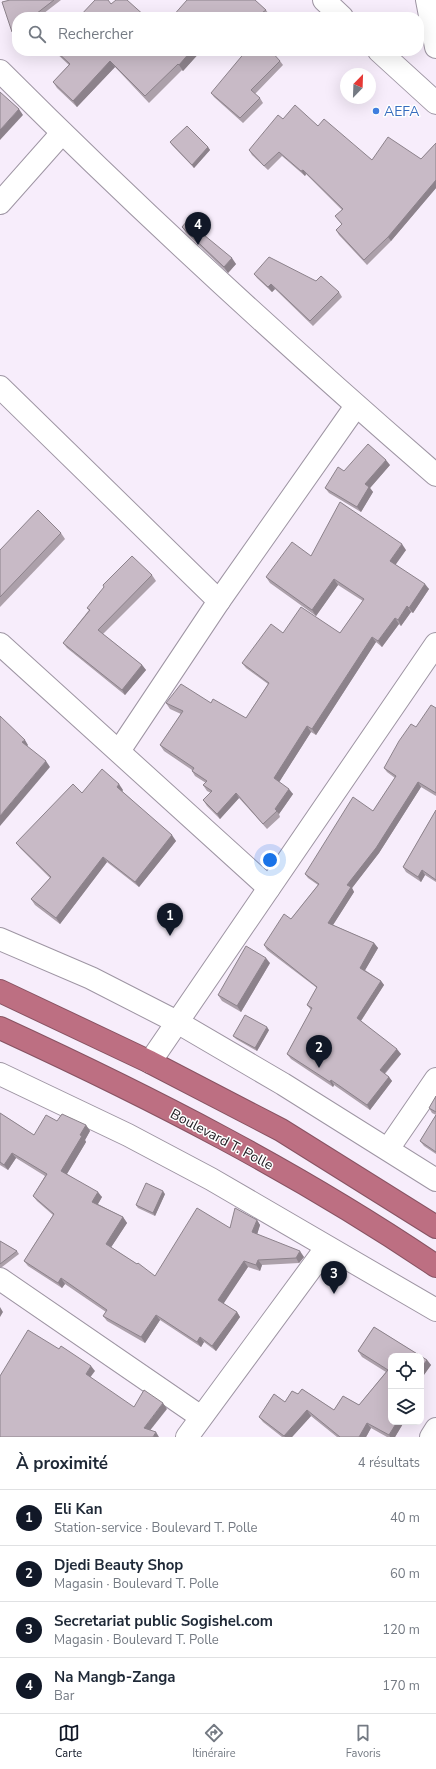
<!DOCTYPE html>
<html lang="fr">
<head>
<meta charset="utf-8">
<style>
	:root { --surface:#fff; --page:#f2f2f3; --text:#1f2937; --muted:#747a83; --line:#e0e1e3; --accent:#111827 }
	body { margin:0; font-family:"Nunito Sans",sans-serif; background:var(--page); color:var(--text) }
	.controls { position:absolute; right:12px; bottom:12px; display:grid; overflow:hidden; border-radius:8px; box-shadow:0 4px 16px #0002 }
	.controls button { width:36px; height:36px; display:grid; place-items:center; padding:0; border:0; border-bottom:1px solid var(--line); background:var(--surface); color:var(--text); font:20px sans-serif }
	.compass { position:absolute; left:340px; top:68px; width:36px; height:36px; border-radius:50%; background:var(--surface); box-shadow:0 4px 16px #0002; rotate:23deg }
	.you { position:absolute; left:270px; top:860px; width:14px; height:14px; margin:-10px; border:3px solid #fff; border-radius:50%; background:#1a73e8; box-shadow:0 0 0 6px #1a73e833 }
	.badge { display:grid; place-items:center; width:26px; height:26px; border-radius:50%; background:var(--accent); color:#fff; font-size:13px; font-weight:700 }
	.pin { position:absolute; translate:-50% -33px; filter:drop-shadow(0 1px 2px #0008) }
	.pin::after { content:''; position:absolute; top:21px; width:14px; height:12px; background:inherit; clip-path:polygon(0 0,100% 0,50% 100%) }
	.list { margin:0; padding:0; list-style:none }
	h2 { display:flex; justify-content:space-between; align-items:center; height:52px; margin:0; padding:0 16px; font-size:17px }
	h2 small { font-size:13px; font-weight:400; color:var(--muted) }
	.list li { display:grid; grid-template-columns:26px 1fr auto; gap:12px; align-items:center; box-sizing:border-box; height:56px; padding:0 16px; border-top:1px solid var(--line) }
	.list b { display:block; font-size:15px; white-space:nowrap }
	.list p { margin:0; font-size:13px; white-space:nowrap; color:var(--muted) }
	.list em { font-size:13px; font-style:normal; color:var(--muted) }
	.icon { flex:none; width:22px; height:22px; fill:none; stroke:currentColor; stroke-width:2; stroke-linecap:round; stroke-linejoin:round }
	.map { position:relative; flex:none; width:436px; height:1437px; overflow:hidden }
	.search { position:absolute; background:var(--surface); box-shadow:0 4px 16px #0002; left:12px; right:12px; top:12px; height:44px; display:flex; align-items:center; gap:10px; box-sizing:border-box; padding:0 14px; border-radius:16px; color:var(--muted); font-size:15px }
	.sheet { height:276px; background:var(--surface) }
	nav { display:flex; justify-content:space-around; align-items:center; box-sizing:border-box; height:56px; border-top:1px solid var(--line); background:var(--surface); font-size:11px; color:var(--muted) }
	nav a { display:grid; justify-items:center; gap:2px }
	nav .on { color:var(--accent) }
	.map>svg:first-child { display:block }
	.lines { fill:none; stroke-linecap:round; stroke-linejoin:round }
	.street-casing { stroke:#9e95a3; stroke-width:24 }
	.highway-casing { stroke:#875362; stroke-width:24 }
	.street { stroke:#fff; stroke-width:22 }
	.highway { stroke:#bd6f82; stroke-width:22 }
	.wall { fill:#aca0aa }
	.shaded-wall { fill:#8c828b }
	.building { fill:#c8bac6; stroke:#8c828b }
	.shop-dot { fill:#3f7fe0; stroke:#fff; stroke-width:1.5 }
	.labels { text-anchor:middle; stroke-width:3; stroke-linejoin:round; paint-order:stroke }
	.shop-label { font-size:14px; fill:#366cbe; stroke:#fff; text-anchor:start }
	.street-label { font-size:14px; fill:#242026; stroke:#fff }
</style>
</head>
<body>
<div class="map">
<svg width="436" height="1437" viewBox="0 0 436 1437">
	<rect width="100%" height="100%" fill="#f7edfb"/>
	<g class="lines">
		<defs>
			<g id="street">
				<path d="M324,0L342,17"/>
				<path d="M427,0L436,47"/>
				<path d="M379,51L436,103"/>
				<path d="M0,71C140,211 286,345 436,475"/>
				<path d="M0,203L62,133"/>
				<path d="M0,387L219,601"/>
				<path d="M0,644L269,888"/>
				<path d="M119,751L219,601L356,406"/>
				<path d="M0,939L91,978L177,1022L283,1084L436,1180"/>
				<path d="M150,1062L436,644"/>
				<path d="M0,1074L128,1135L211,1179L436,1310"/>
				<path d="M388,1149L436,1079"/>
				<path d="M0,1279L201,1417"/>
				<path d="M187,1437L326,1248"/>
				<path d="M431,1437L436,1429"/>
			</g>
			<g id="highway">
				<path d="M0,991L150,1062L281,1130L436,1227"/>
				<path d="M0,1028C150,1097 299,1173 436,1266"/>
			</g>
		</defs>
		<use href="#street" class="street-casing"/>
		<use href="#highway" class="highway-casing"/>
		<use href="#street" class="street"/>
		<use href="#highway" class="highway"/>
	</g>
	<g class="wall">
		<path d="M10,0H61L39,17H17V33L14,35L12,32Z"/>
		<path d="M266,10L271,17H172Z"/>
		<path d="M54,51H201L183,71L182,70L149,103L115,67L77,107L57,88L53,82L69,65Z"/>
		<path d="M280,61L283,65L255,94L260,98L263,103L243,123L214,97L211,93Z"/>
		<path d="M283,119L318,126L372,160L421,159L436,143V188L391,241L367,265L339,235L336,230L342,225L335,216L342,210L306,174L305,176L282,156L268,170L252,155L249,150Z"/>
		<path d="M170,142L208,147L210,150L194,168L172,145Z"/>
		<path d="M182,227L236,264L228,273L186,233Z"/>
		<path d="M254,274L339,292L342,297L313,326L275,289L272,292L257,278Z"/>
		<path d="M390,465L370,488L373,492L361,512L329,493L325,488L344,471Z"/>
		<path d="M61,533L65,539L0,607V550Z"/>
		<path d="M406,550L395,564L429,589L413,613L411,612L401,626L399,624L382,647L376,642L316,735L311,732L279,782L293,794L279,814L280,817L267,829L239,798L220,819L207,806L203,800L211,793L207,791L203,785L206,783L195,776L192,771V770L164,751L160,745L181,714L170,709L166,703H211L246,718L268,684L246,668L242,663L283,633H340L363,601L338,585L316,616L270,583L266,577L311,556Z"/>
		<path d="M152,575L156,581L103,634L142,665L146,670L125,695L67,648L63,643L89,610L87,608Z"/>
		<path d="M436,708V796L421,787L379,853L352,888L354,892L333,925L374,943L378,948L365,970L381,981L384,985L361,1021L401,1054L385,1074L389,1077L392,1081L370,1110L334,1085L333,1087L291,1059L287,1054L311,1010L307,1005L317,988L267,950L264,945L291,919L318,885L308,878L305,874L373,811L395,778L387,772L384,768L416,727Z"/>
		<path d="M123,790L122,791L176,841L139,887L107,862L60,924L35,905L31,899L50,878L20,848L16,843L82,793Z"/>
		<path d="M436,810V882L425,875L421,882L406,872L403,867Z"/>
		<path d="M270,963L241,1012L222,1001L218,995Z"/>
		<path d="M269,1030L257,1051L236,1039L233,1036Z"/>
		<path d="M436,1096V1154L424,1146L420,1141L436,1115L432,1113L429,1108Z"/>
		<path d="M0,1113L34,1135L57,1121L86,1125L90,1131L85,1140L86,1142L67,1174L102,1197L98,1204L123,1217L127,1223L111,1247L155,1276L230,1228L257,1220L260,1225L257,1234L304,1257L299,1263L262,1265L260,1271L248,1267L223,1303L237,1312L240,1317L216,1351L204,1342L201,1347L160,1320L145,1343L107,1321L103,1316L106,1312L65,1284L62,1288L28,1266L24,1261L53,1215L37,1201L33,1196L45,1176L16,1158L8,1170L0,1165Z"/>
		<path d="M165,1194L155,1216L138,1208L136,1205Z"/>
		<path d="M0,1241L17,1251L19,1254L2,1267H0Z"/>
		<path d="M374,1327L427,1360L431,1365L421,1379V1356H391V1422H404L395,1437H387L371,1428L366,1437H337L311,1416L292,1437H282L263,1422L259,1417L274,1394L285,1402L292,1391L298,1394L302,1389L334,1410L343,1396L359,1405L386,1372L362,1357L358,1351Z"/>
	</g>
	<g class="shaded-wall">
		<path d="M191,51H201L183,71L179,65Z"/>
		<path d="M110,61L115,67L77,107L73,101Z"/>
		<path d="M19,109L23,115L0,140V130Z"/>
		<path d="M208,147L210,150L194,168L192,165Z"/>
		<path d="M303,170L306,174L305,176L301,171Z"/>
		<path d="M436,180V188L391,241L388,237Z"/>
		<path d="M232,258L236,264L228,273L224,267Z"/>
		<path d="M271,284L275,289L272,292L268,287Z"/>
		<path d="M386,460L390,465L370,488L373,492L361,512L357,507L365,484Z"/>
		<path d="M402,544L406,550L394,567L390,561Z"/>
		<path d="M334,579L338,585L316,616L312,610Z"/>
		<path d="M425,584L429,589L413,613L409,608Z"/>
		<path d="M407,606L411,612L401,626L398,620Z"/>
		<path d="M395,618L399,624L382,647L378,641Z"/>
		<path d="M372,637L376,642L316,735L312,729Z"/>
		<path d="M142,665L146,670L125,695L122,690Z"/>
		<path d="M307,726L311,732L278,784L274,778Z"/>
		<path d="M25,740L28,745L26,748L22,742Z"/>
		<path d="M46,761L50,767L0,826V816Z"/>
		<path d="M418,782L421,787L379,853L352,888L354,892L331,928L328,923L347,885Z"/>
		<path d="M119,784L123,790L121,793L117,787Z"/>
		<path d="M289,789L293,794L279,814L275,809Z"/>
		<path d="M236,793L239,798L220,819L217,814Z"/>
		<path d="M172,835L176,841L139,887L135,882Z"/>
		<path d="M103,857L107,862L60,924L56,918Z"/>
		<path d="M422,870L425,875L421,882L418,877Z"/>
		<path d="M374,943L378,948L364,972L360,968Z"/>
		<path d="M266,958L270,963L241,1012L237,1006Z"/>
		<path d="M381,981L384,985L360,1022L357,1018Z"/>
		<path d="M267,1027L269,1030L257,1051L255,1048Z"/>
		<path d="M397,1049L401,1054L383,1075L380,1070Z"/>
		<path d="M389,1077L392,1081L370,1110L367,1105Z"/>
		<path d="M331,1080L334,1085L333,1087L330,1082Z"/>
		<path d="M86,1125L90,1131L85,1140L86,1142L65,1177L61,1171L80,1135Z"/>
		<path d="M12,1153L16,1158L8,1170L4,1165Z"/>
		<path d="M163,1191L165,1194L155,1216L153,1213Z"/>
		<path d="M98,1192L102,1197L96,1207L92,1202Z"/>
		<path d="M123,1217L127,1223L110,1249L106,1244Z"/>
		<path d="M257,1220L260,1225L256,1238L252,1232Z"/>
		<path d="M300,1251L304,1257L299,1263L296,1258Z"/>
		<path d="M258,1260L262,1265L260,1271L256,1265Z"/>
		<path d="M244,1261L248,1267L222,1306L218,1300Z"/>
		<path d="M61,1278L65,1284L62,1288L58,1283Z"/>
		<path d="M0,1307L3,1312L0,1317Z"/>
		<path d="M237,1312L240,1317L216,1351L212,1346Z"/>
		<path d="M156,1315L160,1320L145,1343L141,1337Z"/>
		<path d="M200,1337L204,1342L201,1347L197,1342Z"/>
		<path d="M427,1360L431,1365L421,1379V1368Z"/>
		<path d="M91,1366L95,1371L89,1379L86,1374Z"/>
		<path d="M163,1403L167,1409L148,1433L144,1428Z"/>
		<path d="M307,1410L311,1416L292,1437H285L284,1436Z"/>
		<path d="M397,1422H404L395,1437H390L389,1435Z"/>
		<path d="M367,1423L371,1428L366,1437H359Z"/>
		<path d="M156,1432L159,1437H153Z"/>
	</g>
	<g class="building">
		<path d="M10,0H54L32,17H17V28L12,32L2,2Z"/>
		<path d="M95,0H108L111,4L116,0H127L146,17H79Z"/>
		<path d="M187,0H255L266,10L256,17H172Z"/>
		<path d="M56,51H191L179,65L178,64L145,96L110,61L73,101L53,82L70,64Z"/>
		<path d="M246,51H271L280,61L251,90L260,98L240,118L211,93Z"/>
		<path d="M0,92L19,109L0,130Z"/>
		<path d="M295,105L318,126L324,119L372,160L388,137L421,159L436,143V180L388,237L364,260L336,230L342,224L335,216L343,209L303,170L301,171L279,152L264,166L249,150L278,115L283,119Z"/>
		<path d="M187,126L208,147L192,165L170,142Z"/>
		<path d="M187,221L232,258L224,267L182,227Z"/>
		<path d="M269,257L316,281L321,276L339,292L310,321L271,284L268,287L254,274Z"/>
		<path d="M368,444L386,460L365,484L369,487L357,507L325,488L338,467L344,471Z"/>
		<path d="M340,502L402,544L390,561L425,584L409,608L407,606L398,620L395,618L378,641L372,637L312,729L307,726L274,778L289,789L275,809L277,811L263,824L236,793L217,814L203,800L212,791L203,785L207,781L192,771L194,768L160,745L183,711L166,703L181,684L211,703L213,699L246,718L269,683L242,663L271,624L283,633L301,607L340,633L364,599L334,579L312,610L266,577L292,542L311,556Z"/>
		<path d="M38,510L61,533L0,597V550Z"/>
		<path d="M132,556L152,575L98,630L142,665L122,690L63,643L90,610L87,608L104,587L103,585Z"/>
		<path d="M431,705L436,708V793L418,782L376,848L347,885L351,887L328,923L374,943L360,968L381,981L357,1018L397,1049L380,1070L389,1077L367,1105L331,1080L330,1082L287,1054L312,1008L307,1005L317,987L264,945L284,914L291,919L319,884L305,874L353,797L373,811L396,776L384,768L399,741L411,724L416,727Z"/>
		<path d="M0,716L25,740L22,742L46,761L0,816Z"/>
		<path d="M102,769L119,784L117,787L172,835L135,882L103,857L56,918L31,899L51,877L16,843L73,784L82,793Z"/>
		<path d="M436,810V880L422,870L418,877L403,867Z"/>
		<path d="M246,946L266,958L237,1006L218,995Z"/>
		<path d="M245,1015L267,1027L255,1048L233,1036Z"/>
		<path d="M436,1096V1112L429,1108Z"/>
		<path d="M0,1113L34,1135L46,1115L57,1121L62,1114L86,1125L80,1135L82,1136L61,1171L98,1192L92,1202L123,1217L106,1244L137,1264L138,1263L155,1276L197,1208L230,1228L235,1208L257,1220L252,1232L300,1251L296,1258L258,1260L256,1265L244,1261L218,1300L237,1312L212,1346L200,1337L197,1342L156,1315L141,1337L103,1316L107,1310L61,1278L58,1283L24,1261L54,1214L33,1196L47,1174L12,1153L4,1165L0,1162Z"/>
		<path d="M436,1115V1152L420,1141Z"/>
		<path d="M146,1183L163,1191L153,1213L136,1205Z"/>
		<path d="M0,1241L17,1251L0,1264Z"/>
		<path d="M374,1327L427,1360L421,1368V1356H391V1422H397L389,1435L367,1423L359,1437H340L307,1410L284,1436L259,1417L274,1394L285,1402L292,1391L298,1394L302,1389L334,1410L343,1396L359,1405L388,1370L358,1351Z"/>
		<path d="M28,1330L59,1349L61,1346L91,1366L86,1374L134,1407L144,1390L163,1403L144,1428L156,1432L153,1437H0V1376Z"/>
	</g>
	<circle class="shop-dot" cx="376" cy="111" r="4"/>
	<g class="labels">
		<g class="shop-label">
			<text x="384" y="116">AEFA</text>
		</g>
		<g class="street-label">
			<text transform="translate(222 1139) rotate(28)" y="5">Boulevard T. Polle</text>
		</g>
	</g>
</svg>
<div class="controls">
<button><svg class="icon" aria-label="locate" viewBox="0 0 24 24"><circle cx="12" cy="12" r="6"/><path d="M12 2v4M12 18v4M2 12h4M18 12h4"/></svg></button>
<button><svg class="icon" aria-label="layers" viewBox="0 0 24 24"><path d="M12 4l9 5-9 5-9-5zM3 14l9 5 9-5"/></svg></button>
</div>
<svg class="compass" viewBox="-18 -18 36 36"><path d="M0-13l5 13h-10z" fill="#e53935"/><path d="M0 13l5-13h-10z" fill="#747a83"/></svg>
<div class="you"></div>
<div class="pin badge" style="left:170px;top:936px">1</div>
<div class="pin badge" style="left:319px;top:1068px">2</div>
<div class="pin badge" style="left:334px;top:1294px">3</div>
<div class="pin badge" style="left:198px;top:245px">4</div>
<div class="search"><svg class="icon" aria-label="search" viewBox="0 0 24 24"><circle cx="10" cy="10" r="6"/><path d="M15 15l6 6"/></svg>Rechercher</div>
</div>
<section class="sheet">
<h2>À proximité<small>4 résultats</small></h2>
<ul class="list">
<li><span class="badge">1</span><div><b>Eli Kan</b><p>Station-service · Boulevard T. Polle</p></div><em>40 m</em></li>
<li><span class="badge">2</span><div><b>Djedi Beauty Shop</b><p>Magasin · Boulevard T. Polle</p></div><em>60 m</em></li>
<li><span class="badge">3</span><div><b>Secretariat public Sogishel.com</b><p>Magasin · Boulevard T. Polle</p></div><em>120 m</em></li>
<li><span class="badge">4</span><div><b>Na Mangb-Zanga</b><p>Bar</p></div><em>170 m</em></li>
</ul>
</section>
<nav>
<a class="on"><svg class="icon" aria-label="map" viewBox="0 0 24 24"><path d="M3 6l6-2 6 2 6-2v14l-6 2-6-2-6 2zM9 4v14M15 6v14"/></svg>Carte</a>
<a><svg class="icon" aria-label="directions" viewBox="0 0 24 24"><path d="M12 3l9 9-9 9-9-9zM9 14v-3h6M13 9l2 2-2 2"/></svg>Itinéraire</a>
<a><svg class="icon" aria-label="saved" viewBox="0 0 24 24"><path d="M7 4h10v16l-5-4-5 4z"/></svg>Favoris</a>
</nav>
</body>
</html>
